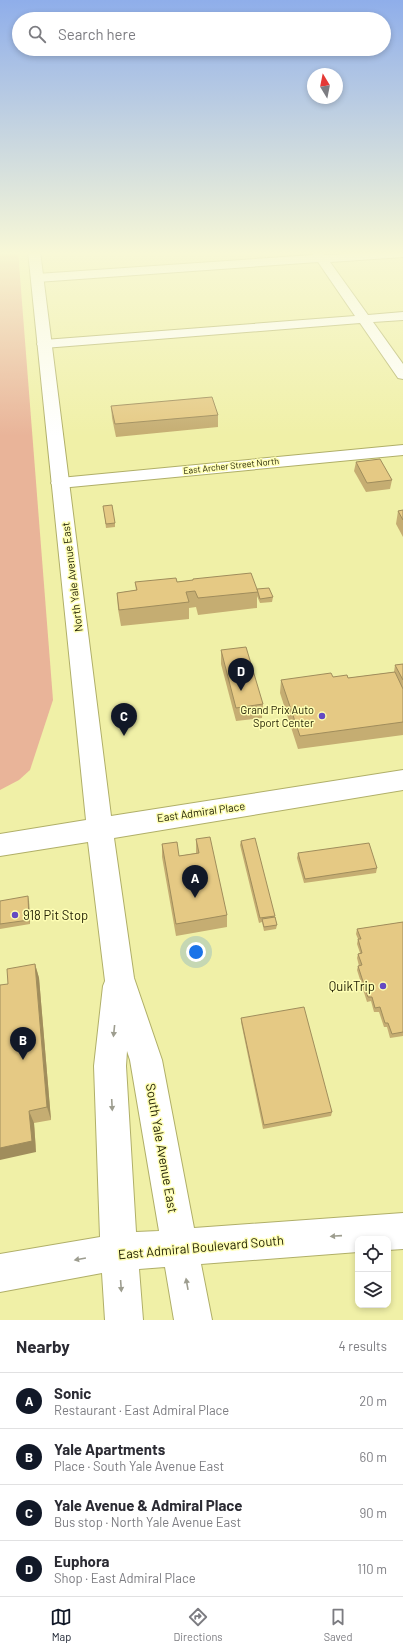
<!DOCTYPE html>
<html lang="en">
<head>
<meta charset="utf-8">
<style>
	:root { --surface:#fff; --page:#f2f2f3; --text:#2b2b33; --muted:#7c7c81; --line:#e1e1e2; --accent:#111827 }
	body { margin:0; font-family:Barlow,sans-serif; background:var(--page); color:var(--text) }
	.controls { position:absolute; right:12px; bottom:12px; display:grid; overflow:hidden; border-radius:8px; box-shadow:0 2px 6px #0003 }
	.controls button { width:36px; height:36px; display:grid; place-items:center; padding:0; border:0; border-bottom:1px solid var(--line); background:var(--surface); color:var(--text); font:20px sans-serif }
	.compass { position:absolute; left:307px; top:68px; width:36px; height:36px; border-radius:50%; background:var(--surface); box-shadow:0 2px 6px #0003; rotate:350deg }
	.you { position:absolute; left:196px; top:952px; width:14px; height:14px; margin:-10px; border:3px solid #fff; border-radius:50%; background:#1a73e8; box-shadow:0 0 0 6px #1a73e833 }
	.badge { display:grid; place-items:center; width:26px; height:26px; border-radius:50%; background:var(--accent); color:#fff; font-size:13px; font-weight:700 }
	.pin { position:absolute; translate:-50% -33px; filter:drop-shadow(0 1px 2px #0008) }
	.pin::after { content:''; position:absolute; top:21px; width:14px; height:12px; background:inherit; clip-path:polygon(0 0,100% 0,50% 100%) }
	.list { margin:0; padding:0; list-style:none }
	h2 { display:flex; justify-content:space-between; align-items:center; height:52px; margin:0; padding:0 16px; font-size:17px }
	h2 small { font-size:13px; font-weight:400; color:var(--muted) }
	.list li { display:grid; grid-template-columns:26px 1fr auto; gap:12px; align-items:center; box-sizing:border-box; height:56px; padding:0 16px; border-top:1px solid var(--line) }
	.list b { display:block; font-size:15px; white-space:nowrap }
	.list p { margin:0; font-size:13px; white-space:nowrap; color:var(--muted) }
	.list em { font-size:13px; font-style:normal; color:var(--muted) }
	.icon { flex:none; width:22px; height:22px; fill:none; stroke:currentColor; stroke-width:2; stroke-linecap:round; stroke-linejoin:round }
	.map { position:relative; flex:none; width:403px; height:1320px; overflow:hidden }
	.search { position:absolute; background:var(--surface); box-shadow:0 2px 6px #0003; left:12px; right:12px; top:12px; height:44px; display:flex; align-items:center; gap:10px; box-sizing:border-box; padding:0 14px; border-radius:22px; color:var(--muted); font-size:15px }
	.sheet { height:276px; background:var(--surface) }
	nav { display:flex; justify-content:space-around; align-items:center; box-sizing:border-box; height:56px; border-top:1px solid var(--line); background:var(--surface); font-size:11px; color:var(--muted) }
	nav a { display:grid; justify-items:center; gap:2px }
	nav .on { color:var(--accent) }
	.map>svg:first-child { display:block }
	.green { fill:#e9b499 }
	.lines { fill:none; stroke-linecap:round; stroke-linejoin:round }
	.minor-casing { stroke:#b0af68; stroke-width:2 }
	.major-casing { stroke:#b0af68; stroke-width:2 }
	.minor { fill:#fff; fill-rule:evenodd }
	.major { fill:#fff; fill-rule:evenodd }
	.wall { fill:#c5ad72 }
	.shaded-wall { fill:#a08d5c }
	.building { fill:#e5c984; stroke:#a08d5c }
	.oneway { fill:#9d9d8f }
	.poi-dot { fill:#644ac3; stroke:#fefeb4; stroke-width:1.5 }
	.labels { text-anchor:middle; stroke-width:3; stroke-linejoin:round; paint-order:stroke }
	.far-street-label { font-size:9px; fill:#262507; stroke:#fefeb4 }
	.street-label { font-size:11px; fill:#262507; stroke:#fefeb4 }
	.poi-label { font-size:11px; fill:#262507; stroke:#fefeb4; text-anchor:end }
	.near-poi-label { font-size:13px; fill:#262507; stroke:#fefeb4; text-anchor:start }
	.near-street-label { font-size:13px; fill:#262507; stroke:#fefeb4 }
</style>
</head>
<body>
<div class="map">
<svg width="403" height="1320" viewBox="0 0 403 1320">
	<rect width="100%" height="100%" fill="#f0f0a7"/>
	<path class="green" d="M0,251H18L53,700L30,770L19,780L0,790Z"/>
	<g class="lines">
		<defs>
			<g id="minor">
				<path d="M310,251H322L325,255L403,251V257L330,262L368,315L403,312V320L373,322L403,364V379L398,378L360,323L44,348L39,347L37,344L39,341L44,340L355,316L318,262L37,282L33,281L31,278L33,275L37,274L313,255Z"/>
				<path d="M403,445V455L60,488L54,487L51,483L54,479L60,478Z"/>
			</g>
			<path id="major" d="M28,251H40L111,816L403,770V790L114,838L134,978L162,1060L194,1228L403,1213V1249L388,1250V1239H358V1252L201,1264L212,1320H174L165,1267L139,1269L143,1320H105L102,1273L0,1292V1254L100,1237L94,1066L103,986L105,981L88,842L0,856V834L86,820ZM127,1051L130,1060L159,1231L136,1232L126,1066Z"/>
		</defs>
		<use href="#minor" class="minor-casing"/>
		<use href="#major" class="major-casing"/>
		<use href="#minor" class="minor"/>
		<use href="#major" class="major"/>
	</g>
	<g class="wall">
		<path d="M111,406L218,415V427L116,437L112,418Z"/>
		<path d="M356,462L392,480L390,489L366,492L354,471Z"/>
		<path d="M403,510V537L396,524L398,511Z"/>
		<path d="M104,511L115,523V527L106,528Z"/>
		<path d="M193,579L257,589L273,597L272,602L260,603L257,596V608L198,615L196,607L189,608V619L121,626L118,609L117,593L136,590L135,582H177L193,581Z"/>
		<path d="M221,650L263,704L262,718L236,721L221,664Z"/>
		<path d="M403,664V735L298,749L280,693L281,680L333,677L348,678L394,672L395,665Z"/>
		<path d="M196,839L227,915V927L176,936L162,857V844L179,856L196,853Z"/>
		<path d="M241,841L275,916L277,925L276,929L264,931L262,922L259,923L240,845Z"/>
		<path d="M298,853L377,868L376,873L304,883L297,858Z"/>
		<path d="M0,901H29L30,924L0,929Z"/>
		<path d="M403,922V1036L390,1038L387,1027H384L379,1012H374L371,1001L367,1002L357,970L358,966H359L357,958L358,954L360,953L357,944L358,939L356,934L357,929Z"/>
		<path d="M35,964L39,978L51,1120L34,1123L36,1152L8,984Z"/>
		<path d="M241,1018L332,1112L331,1116L263,1129L241,1022Z"/>
	</g>
	<g class="shaded-wall">
		<path d="M28,896L29,901L30,924L29,920Z"/>
		<path d="M35,964L39,978L51,1120L47,1107Z"/>
		<path d="M29,1111L34,1123L36,1152L0,1160V1148Z"/>
	</g>
	<g class="building">
		<path d="M212,397L218,415L115,424L111,406Z"/>
		<path d="M380,459L392,480L367,483L356,462Z"/>
		<path d="M112,505L115,523L106,524L103,506Z"/>
		<path d="M403,510V520L398,511Z"/>
		<path d="M251,573L258,592L198,598L195,591L186,592L189,602L119,610L117,593L137,590L135,582L176,578L177,582L193,580V579Z"/>
		<path d="M269,588L273,597L260,599L257,589Z"/>
		<path d="M246,647L263,704L236,708L221,650Z"/>
		<path d="M403,664V680L395,665Z"/>
		<path d="M395,672L403,689V722L300,736L281,680L331,673L333,677L347,675L348,678Z"/>
		<path d="M210,837L227,915L176,924L162,844L177,842L179,856L199,853L196,839Z"/>
		<path d="M255,838L275,916L260,918L241,841Z"/>
		<path d="M369,843L377,868L305,879L298,853Z"/>
		<path d="M28,896L29,920L0,924V901Z"/>
		<path d="M275,917L277,925L264,927L262,919Z"/>
		<path d="M403,922V1032L392,1034L388,1023H385L380,1007L375,1008L372,997H368L358,966L362,965L358,954L362,953L358,939H361L357,929Z"/>
		<path d="M35,964L47,1107L29,1111L32,1141L0,1148V985L8,984L7,969Z"/>
		<path d="M304,1007L332,1112L264,1125L241,1018Z"/>
	</g>
	<defs><path id="oneway-solid" d="M-6-.8H1V-3.2L6.5 0L1 3.2V.8H-6Z"/></defs>
	<g class="oneway">
		<use href="#oneway-solid" transform="translate(114 1031) rotate(96)"/>
		<use href="#oneway-solid" transform="translate(112 1105) rotate(87)"/>
		<use href="#oneway-solid" transform="translate(336 1236) rotate(176)"/>
		<use href="#oneway-solid" transform="translate(80 1259) rotate(170)"/>
		<use href="#oneway-solid" transform="translate(187 1284) rotate(-100)"/>
		<use href="#oneway-solid" transform="translate(121 1286) rotate(86)"/>
	</g>
	<linearGradient id="sky" x2="0" y2="1"><stop stop-color="#8faeea"/><stop offset="0.58" stop-color="#f8f8d7"/><stop offset="1" stop-color="#f8f8d7" stop-opacity="0"/></linearGradient>
	<rect width="403" height="436" fill="url(#sky)"/>
	<g class="poi-dot">
		<circle cx="322" cy="716" r="4"/>
		<circle cx="15" cy="915" r="4"/>
		<circle cx="383" cy="986" r="4"/>
	</g>
	<g class="labels">
		<g class="far-street-label">
			<text transform="translate(231 466) rotate(-6)" y="3">East Archer Street North</text>
		</g>
		<g class="street-label">
			<text transform="translate(72 577) rotate(-97)" y="4">North Yale Avenue East</text>
			<text transform="translate(201 812) rotate(-8)" y="4">East Admiral Place</text>
		</g>
		<g class="poi-label">
			<text x="314" y="714">Grand Prix Auto<tspan x="314" dy="13">Sport Center</tspan></text>
		</g>
		<g class="near-poi-label">
			<text x="23" y="920">918 Pit Stop</text>
			<text x="375" y="991" text-anchor="end">QuikTrip</text>
		</g>
		<g class="near-street-label">
			<text transform="translate(162 1148) rotate(80)" y="5">South Yale Avenue East</text>
			<text transform="translate(201 1247) rotate(-5)" y="5">East Admiral Boulevard South</text>
		</g>
	</g>
</svg>
<div class="controls">
<button><svg class="icon" aria-label="locate" viewBox="0 0 24 24"><circle cx="12" cy="12" r="6"/><path d="M12 2v4M12 18v4M2 12h4M18 12h4"/></svg></button>
<button><svg class="icon" aria-label="layers" viewBox="0 0 24 24"><path d="M12 4l9 5-9 5-9-5zM3 14l9 5 9-5"/></svg></button>
</div>
<svg class="compass" viewBox="-18 -18 36 36"><path d="M0-13l5 13h-10z" fill="#e53935"/><path d="M0 13l5-13h-10z" fill="#7c7c81"/></svg>
<div class="you"></div>
<div class="pin badge" style="left:195px;top:898px">A</div>
<div class="pin badge" style="left:23px;top:1060px">B</div>
<div class="pin badge" style="left:124px;top:736px">C</div>
<div class="pin badge" style="left:241px;top:691px">D</div>
<div class="search"><svg class="icon" aria-label="search" viewBox="0 0 24 24"><circle cx="10" cy="10" r="6"/><path d="M15 15l6 6"/></svg>Search here</div>
</div>
<section class="sheet">
<h2>Nearby<small>4 results</small></h2>
<ul class="list">
<li><span class="badge">A</span><div><b>Sonic</b><p>Restaurant · East Admiral Place</p></div><em>20 m</em></li>
<li><span class="badge">B</span><div><b>Yale Apartments</b><p>Place · South Yale Avenue East</p></div><em>60 m</em></li>
<li><span class="badge">C</span><div><b>Yale Avenue &amp; Admiral Place</b><p>Bus stop · North Yale Avenue East</p></div><em>90 m</em></li>
<li><span class="badge">D</span><div><b>Euphora</b><p>Shop · East Admiral Place</p></div><em>110 m</em></li>
</ul>
</section>
<nav>
<a class="on"><svg class="icon" aria-label="map" viewBox="0 0 24 24"><path d="M3 6l6-2 6 2 6-2v14l-6 2-6-2-6 2zM9 4v14M15 6v14"/></svg>Map</a>
<a><svg class="icon" aria-label="directions" viewBox="0 0 24 24"><path d="M12 3l9 9-9 9-9-9zM9 14v-3h6M13 9l2 2-2 2"/></svg>Directions</a>
<a><svg class="icon" aria-label="saved" viewBox="0 0 24 24"><path d="M7 4h10v16l-5-4-5 4z"/></svg>Saved</a>
</nav>
</body>
</html>
